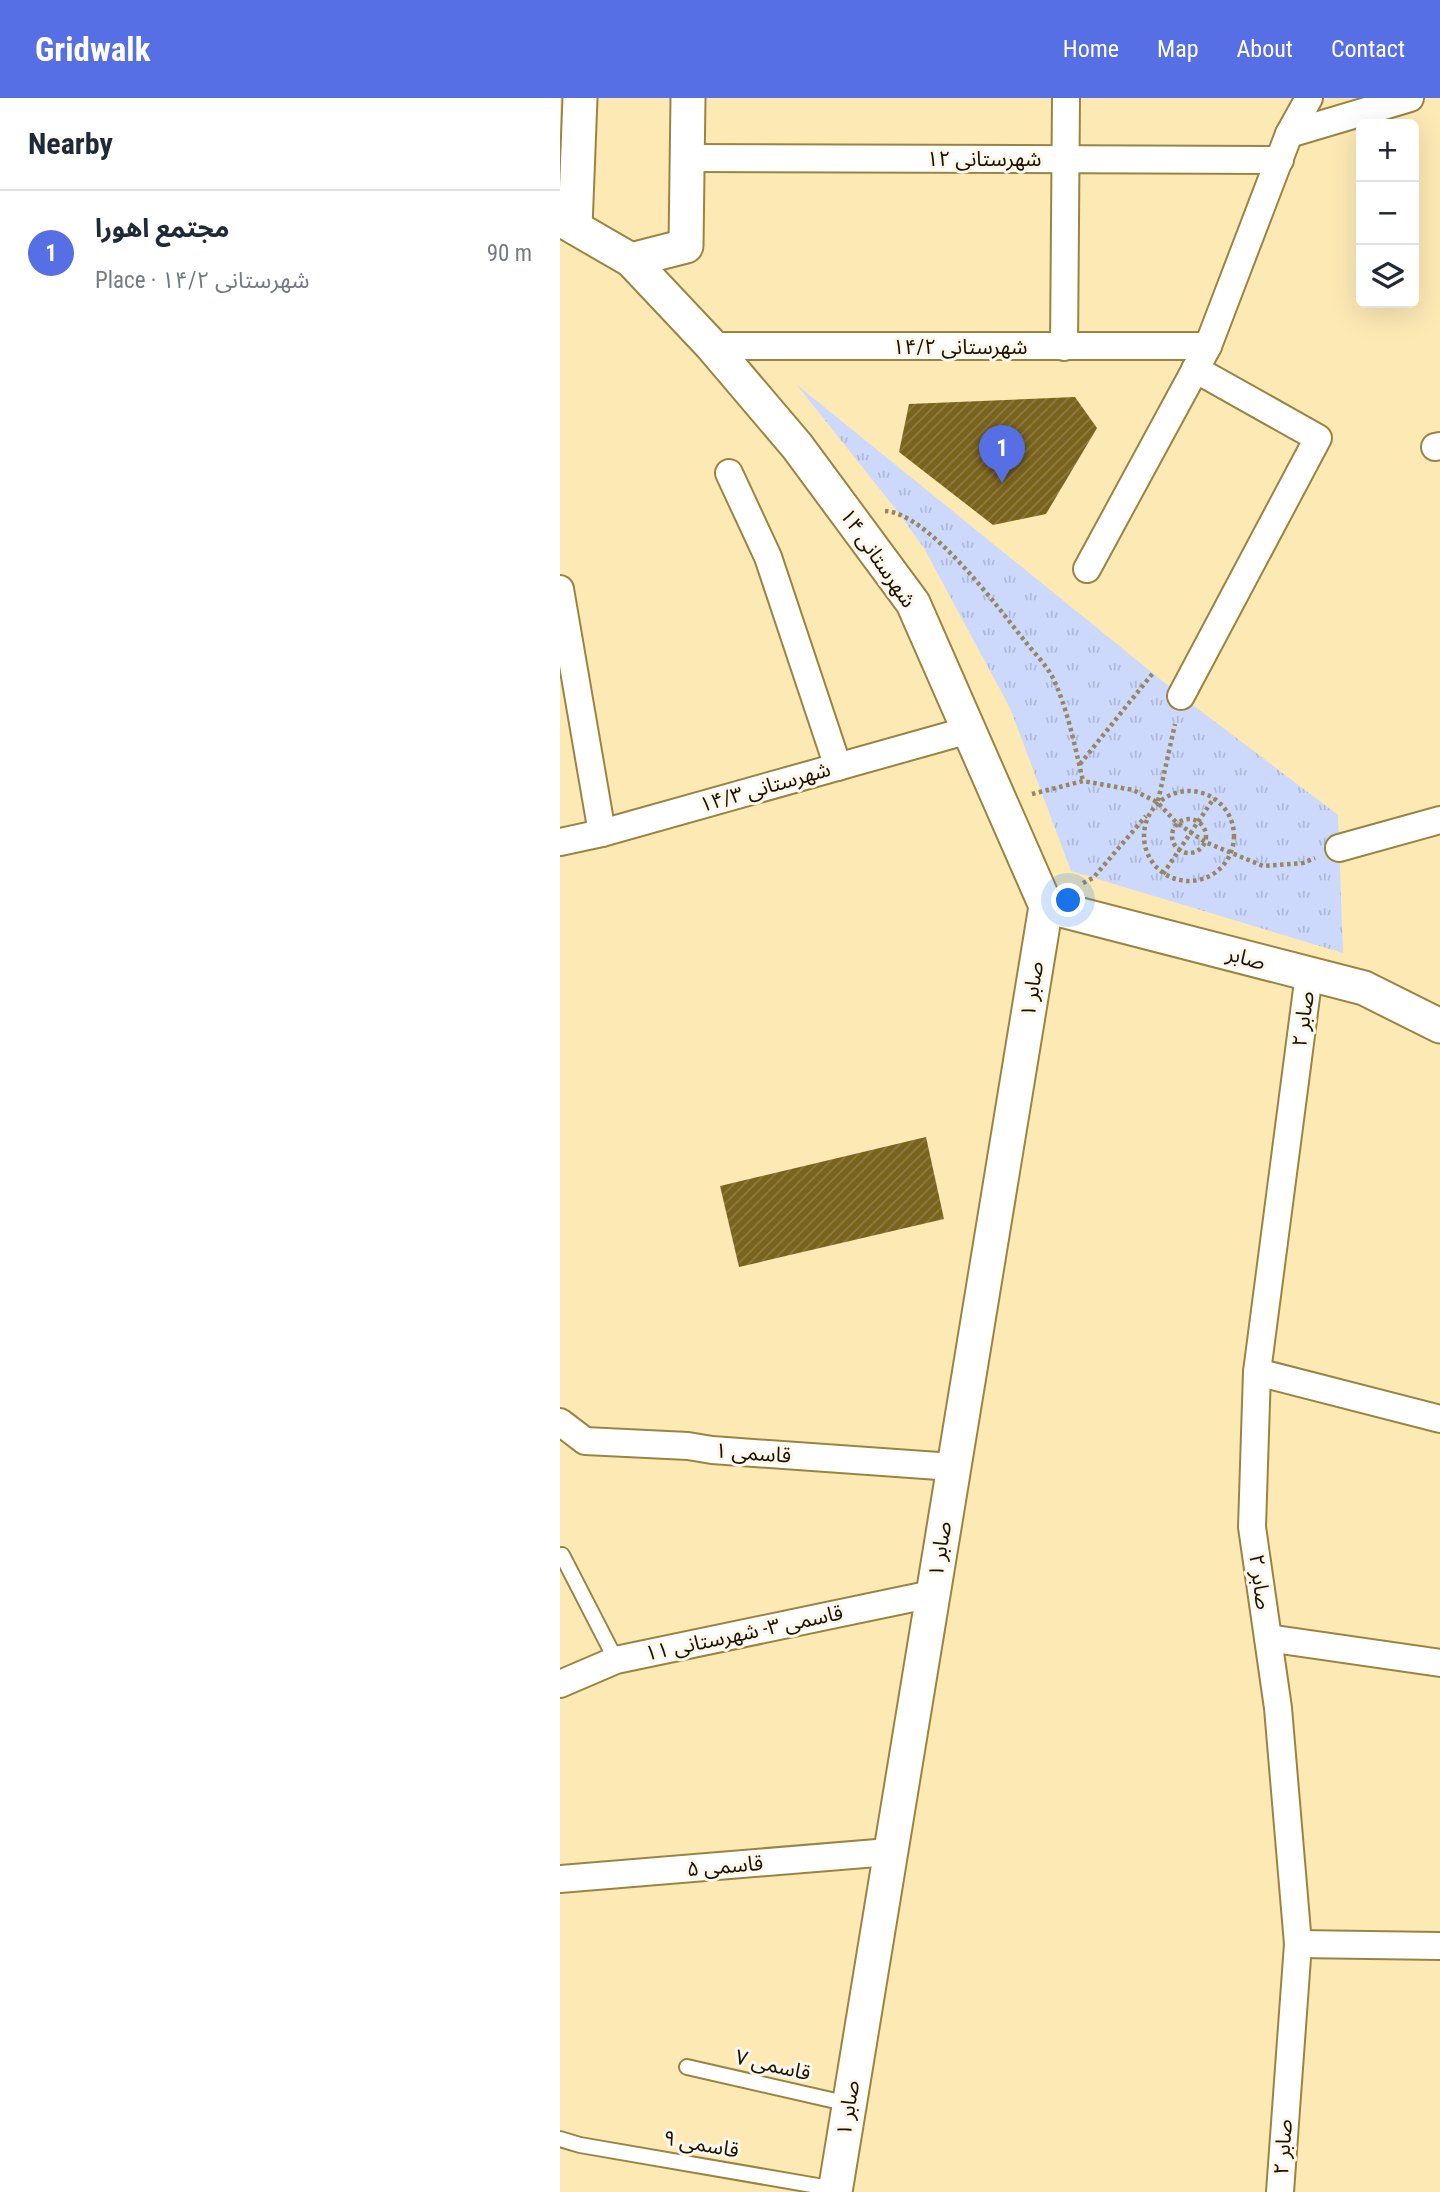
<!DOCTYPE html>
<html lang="en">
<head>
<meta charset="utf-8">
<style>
	:root { --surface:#fff; --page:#f2f2f3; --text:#1f2937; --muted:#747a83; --line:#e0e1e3; --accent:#566fe5 }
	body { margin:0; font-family:"Roboto Condensed","Noto Sans Arabic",sans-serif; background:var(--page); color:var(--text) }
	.controls { position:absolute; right:21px; top:21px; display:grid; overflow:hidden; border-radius:10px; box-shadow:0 7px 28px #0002 }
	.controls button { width:63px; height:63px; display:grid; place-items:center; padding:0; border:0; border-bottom:2px solid var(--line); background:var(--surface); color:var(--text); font:35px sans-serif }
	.you { position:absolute; left:509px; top:803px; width:24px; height:24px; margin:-18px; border:5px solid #fff; border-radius:50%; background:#1a73e8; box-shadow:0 0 0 10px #1a73e833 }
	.badge { display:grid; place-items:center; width:46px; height:46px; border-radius:50%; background:var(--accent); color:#fff; font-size:23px; font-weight:700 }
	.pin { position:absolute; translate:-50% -58px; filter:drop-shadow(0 2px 4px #0008) }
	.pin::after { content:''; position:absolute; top:37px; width:24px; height:21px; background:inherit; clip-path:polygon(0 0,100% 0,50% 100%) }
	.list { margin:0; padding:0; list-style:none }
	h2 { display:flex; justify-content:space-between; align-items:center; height:91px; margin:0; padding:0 28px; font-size:30px }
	h2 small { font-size:23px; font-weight:400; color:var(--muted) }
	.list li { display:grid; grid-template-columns:46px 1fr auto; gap:21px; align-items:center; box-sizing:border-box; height:126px; padding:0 28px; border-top:2px solid var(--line) }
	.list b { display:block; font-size:26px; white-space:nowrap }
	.list p { margin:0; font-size:23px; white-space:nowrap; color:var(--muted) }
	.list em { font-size:23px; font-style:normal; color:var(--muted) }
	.icon { flex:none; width:38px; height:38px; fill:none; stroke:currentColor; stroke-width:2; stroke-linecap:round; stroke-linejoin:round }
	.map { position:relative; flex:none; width:880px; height:2094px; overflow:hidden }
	header { display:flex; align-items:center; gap:42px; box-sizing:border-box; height:98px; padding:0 35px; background:var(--accent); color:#fff }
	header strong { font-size:33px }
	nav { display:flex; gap:38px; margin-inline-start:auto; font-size:24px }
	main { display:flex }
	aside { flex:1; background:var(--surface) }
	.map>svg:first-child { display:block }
	.park { fill:url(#park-tufts) }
	.building { fill:url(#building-hatch) }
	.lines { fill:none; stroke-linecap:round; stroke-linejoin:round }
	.service-casing { stroke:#9a8443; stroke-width:18 }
	.minor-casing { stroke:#9a8443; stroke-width:30 }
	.tertiary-casing { stroke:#9a8443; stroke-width:37 }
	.path { stroke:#968762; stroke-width:4.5; stroke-dasharray:3.5 3.5; stroke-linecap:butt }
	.service { stroke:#fff; stroke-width:14 }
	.minor { stroke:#fff; stroke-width:26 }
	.tertiary { stroke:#fff; stroke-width:33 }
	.labels { text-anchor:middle; stroke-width:6; stroke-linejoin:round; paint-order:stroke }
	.street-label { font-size:21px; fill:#1a1100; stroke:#fcf7ea }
</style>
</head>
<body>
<header>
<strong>Gridwalk</strong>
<nav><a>Home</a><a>Map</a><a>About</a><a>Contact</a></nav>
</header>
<main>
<aside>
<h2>Nearby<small></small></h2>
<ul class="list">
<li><span class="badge">1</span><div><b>مجتمع اهورا</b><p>Place · شهرستانی ۱۴/۲</p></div><em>90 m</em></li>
</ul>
</aside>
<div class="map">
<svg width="880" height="2094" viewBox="0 0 880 2094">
	<defs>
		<pattern id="park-tufts" width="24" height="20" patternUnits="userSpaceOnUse" patternTransform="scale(1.75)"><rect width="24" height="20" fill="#ccd8fc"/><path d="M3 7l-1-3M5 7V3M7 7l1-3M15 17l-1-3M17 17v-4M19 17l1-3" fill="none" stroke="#afb8d6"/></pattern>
		<pattern id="building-hatch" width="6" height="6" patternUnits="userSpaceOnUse" patternTransform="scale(1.75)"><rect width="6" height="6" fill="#7a631b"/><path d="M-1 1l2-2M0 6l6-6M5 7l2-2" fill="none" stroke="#8d7c48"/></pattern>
	</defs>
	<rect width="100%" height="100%" fill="#fce9b4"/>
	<path class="park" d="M237,287L621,598L778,717L783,855L511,773L450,610L364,450L338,414Z"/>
	<g class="building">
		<path d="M515,299L537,330L486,416L433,427L339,354L349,306Z"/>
		<path d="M366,1039L384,1121L179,1169L160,1088Z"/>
	</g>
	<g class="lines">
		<defs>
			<g id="service">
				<path d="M2,1457L56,1562"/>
				<path d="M127,1969L289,2006"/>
				<path d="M0,2041L20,2047L275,2091"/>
			</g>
			<g id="minor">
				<path d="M729,36L850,0"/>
				<path d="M127,60L720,62"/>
				<path d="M152,248H648"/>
				<path d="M504,249L506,0"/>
				<path d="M875,349L880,348"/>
				<path d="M169,375L208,459L278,669"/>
				<path d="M527,471L648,248L729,36L749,0"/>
				<path d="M0,491L42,735"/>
				<path d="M621,598L758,340L635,271"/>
				<path d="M0,744L42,735L409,632"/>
				<path d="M779,750L880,722"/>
				<path d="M697,1274L880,1321"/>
				<path d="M0,1324L25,1343L128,1348L152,1352L393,1369"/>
				<path d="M708,1540L880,1565"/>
				<path d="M0,1586L56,1562L372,1496"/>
				<path d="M0,1781L329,1754"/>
				<path d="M738,1846L880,1848"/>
				<path d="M720,2094L738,1846L718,1610L692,1429L697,1274L749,876"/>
			</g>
			<g id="tertiary">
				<path d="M0,121L71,162L126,148L128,0"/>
				<path d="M15,129L20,0"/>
				<path d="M71,162L152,248L237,348L353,505L486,808"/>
				<path d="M486,808L804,890L880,928"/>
				<path d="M275,2094L486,808"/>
			</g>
		</defs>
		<use href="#service" class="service-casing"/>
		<use href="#minor" class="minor-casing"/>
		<use href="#tertiary" class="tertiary-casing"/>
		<g class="path">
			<path d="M325,413C368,415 437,508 464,542C473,554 486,566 493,580C508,612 515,649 523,683"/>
			<path d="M520,666L593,575"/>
			<circle cx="629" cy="738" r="45"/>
			<path d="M472,696L523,683L573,692L597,704L617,725L645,744L703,768L743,765L755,760"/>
			<path d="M598,703L615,626"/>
			<circle cx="629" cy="738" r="17"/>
			<path d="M603,776L654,700"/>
			<path d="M523,785L533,780L586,718"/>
		</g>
		<use href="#service" class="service"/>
		<use href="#minor" class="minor"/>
		<use href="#tertiary" class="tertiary"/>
	</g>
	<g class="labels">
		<g class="street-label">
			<text x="424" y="68">شهرستانی ۱۲</text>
			<text x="400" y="256">شهرستانی ۱۴/۲</text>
			<text transform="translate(318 460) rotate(55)" y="7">شهرستانی ۱۴</text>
			<text transform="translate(205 689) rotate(-16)" y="7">شهرستانی ۱۴/۳</text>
			<text transform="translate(686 860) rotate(15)" y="7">صابر</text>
			<text transform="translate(472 891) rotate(-81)" y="7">صابر ۱</text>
			<text transform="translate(743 921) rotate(-82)" y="7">صابر ۲</text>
			<text transform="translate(193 1355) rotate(4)" y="7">قاسمی ۱</text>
			<text transform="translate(380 1451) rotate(-81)" y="7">صابر ۱</text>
			<text transform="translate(700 1484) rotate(82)" y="7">صابر ۲</text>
			<text transform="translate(184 1535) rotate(-12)" y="7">قاسمی ۳- شهرستانی ۱۱</text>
			<text transform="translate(165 1768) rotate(-5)" y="7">قاسمی ۵</text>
			<text transform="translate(213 1967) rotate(13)" y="7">قاسمی ۷</text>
			<text transform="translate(288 2010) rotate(-81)" y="7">صابر ۱</text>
			<text transform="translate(141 2046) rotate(10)" y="7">قاسمی ۹</text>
			<text transform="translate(723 2049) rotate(-86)" y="7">صابر ۲</text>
		</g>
	</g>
</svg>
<div class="controls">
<button>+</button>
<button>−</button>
<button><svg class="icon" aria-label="layers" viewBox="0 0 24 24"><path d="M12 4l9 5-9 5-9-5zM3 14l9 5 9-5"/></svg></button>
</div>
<div class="you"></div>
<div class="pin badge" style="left:442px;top:385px">1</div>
</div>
</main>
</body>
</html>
